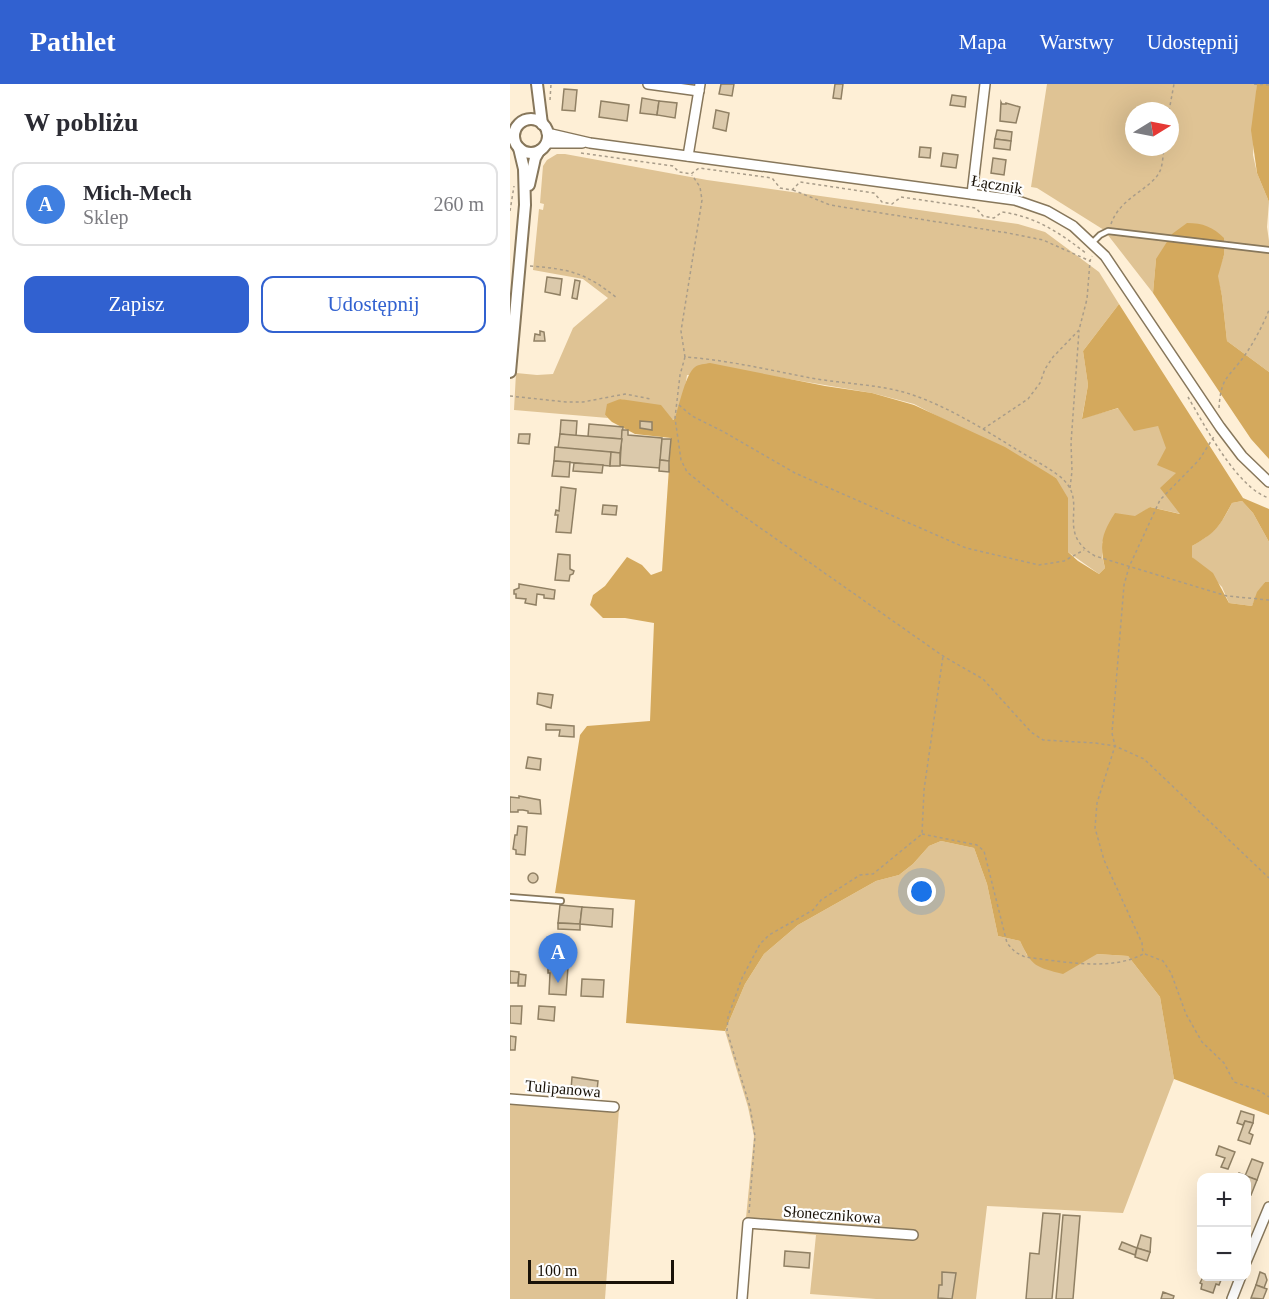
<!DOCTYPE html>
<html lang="pl">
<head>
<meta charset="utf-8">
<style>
	:root { --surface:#fff; --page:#f7f7f7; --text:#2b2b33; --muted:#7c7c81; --line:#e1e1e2; --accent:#3161d0 }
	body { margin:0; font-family:Georgia,serif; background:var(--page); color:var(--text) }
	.controls { position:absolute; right:18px; bottom:18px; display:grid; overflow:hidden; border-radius:12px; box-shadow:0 6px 24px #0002 }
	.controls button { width:54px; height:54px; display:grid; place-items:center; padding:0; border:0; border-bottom:2px solid var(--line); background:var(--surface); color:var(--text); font:30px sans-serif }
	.compass { position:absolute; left:615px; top:18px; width:54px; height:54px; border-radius:50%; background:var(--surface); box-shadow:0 6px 24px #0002; rotate:80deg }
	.scale { position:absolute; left:18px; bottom:15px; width:146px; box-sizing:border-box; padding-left:6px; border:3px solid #191208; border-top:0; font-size:16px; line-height:21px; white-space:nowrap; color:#191208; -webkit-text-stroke:4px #fefefe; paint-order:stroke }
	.you { position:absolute; left:412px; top:808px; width:21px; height:21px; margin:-15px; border:4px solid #fff; border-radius:50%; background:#1a73e8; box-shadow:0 0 0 9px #1a73e833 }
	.badge { display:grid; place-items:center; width:39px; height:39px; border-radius:50%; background:var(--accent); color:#fff; font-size:20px; font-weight:700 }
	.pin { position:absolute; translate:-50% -50px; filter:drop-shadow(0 2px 3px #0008) }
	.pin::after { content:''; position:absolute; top:32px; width:21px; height:18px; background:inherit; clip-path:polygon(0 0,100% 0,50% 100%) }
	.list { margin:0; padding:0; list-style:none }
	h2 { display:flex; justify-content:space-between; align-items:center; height:78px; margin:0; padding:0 24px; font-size:26px }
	h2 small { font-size:20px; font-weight:400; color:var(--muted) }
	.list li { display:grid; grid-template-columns:39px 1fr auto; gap:18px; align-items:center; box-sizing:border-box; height:84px; margin:0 12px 12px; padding:0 12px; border:2px solid var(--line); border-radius:12px }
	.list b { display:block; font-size:22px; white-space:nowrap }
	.list p { margin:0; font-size:20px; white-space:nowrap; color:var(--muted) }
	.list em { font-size:20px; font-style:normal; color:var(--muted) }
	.actions { display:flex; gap:12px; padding:18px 24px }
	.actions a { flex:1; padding:14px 0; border:2px solid var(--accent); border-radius:12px; text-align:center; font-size:21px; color:var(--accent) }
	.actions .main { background:var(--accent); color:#fff }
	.map { position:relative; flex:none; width:759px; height:1215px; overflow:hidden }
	header { display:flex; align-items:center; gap:36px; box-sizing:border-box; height:84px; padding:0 30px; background:var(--accent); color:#fff }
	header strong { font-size:28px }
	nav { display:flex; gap:33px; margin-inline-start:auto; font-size:21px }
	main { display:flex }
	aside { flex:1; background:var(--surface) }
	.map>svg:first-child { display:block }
	.green { fill:#dfc394; fill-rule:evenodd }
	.forest { fill:#d4a95d }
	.building { fill:#dbc9ab; stroke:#908064; stroke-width:1.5 }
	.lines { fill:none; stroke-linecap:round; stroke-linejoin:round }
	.service-casing { stroke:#87775b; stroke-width:8 }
	.minor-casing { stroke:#87775b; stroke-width:12 }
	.tertiary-casing { stroke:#87775b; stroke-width:14 }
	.path { stroke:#a99d8a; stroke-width:1.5; stroke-dasharray:3 3; stroke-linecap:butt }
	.service { stroke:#fff; stroke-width:4.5 }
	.minor { stroke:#fff; stroke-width:9 }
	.tertiary { stroke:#fff; stroke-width:10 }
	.labels { text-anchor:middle; stroke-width:4.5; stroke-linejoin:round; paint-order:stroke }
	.street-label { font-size:16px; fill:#191208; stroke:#fefefe }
</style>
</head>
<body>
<header>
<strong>Pathlet</strong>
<nav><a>Mapa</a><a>Warstwy</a><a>Udostępnij</a></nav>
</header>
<main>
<aside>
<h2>W pobliżu<small></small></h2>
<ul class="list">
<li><span class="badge" style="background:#3f7fe0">A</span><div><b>Mich-Mech</b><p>Sklep</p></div><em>260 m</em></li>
</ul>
<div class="actions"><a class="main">Zapisz</a><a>Udostępnij</a></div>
</aside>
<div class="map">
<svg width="759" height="1215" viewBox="0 0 759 1215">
	<rect width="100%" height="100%" fill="#feefd6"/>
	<g class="green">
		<path d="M537,0H747L743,71L747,89L759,118L757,143L759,157V288L717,257L712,212L707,191L714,171L646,175L643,209L594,146L527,104L521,103ZM624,27H660V63H624Z"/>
		<path d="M47,70H55L197,96L508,140L535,148L589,188L609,220L573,267L578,301L572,334L609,324L648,341L667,389L671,430L640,423L592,458V472L595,484L589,490L558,468L546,394L404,320L362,309L261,292L177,291L174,310L165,334L162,336L126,319L110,315L95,331L98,334L4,326L6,289L27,291L43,290L63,244L98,214L73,195L23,186L29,125L33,126L34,120L30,119L33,82L37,76Z"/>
		<path d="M732,417L743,429L759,458V498H755L748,508L742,522L719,519L712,503L682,473V462C706,448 710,442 722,419Z"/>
		<path d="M431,757L464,764L477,800L488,852L510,857L517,871L587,870L618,872L650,913L664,995L613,1129L477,1122L466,1215H366L300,1210L306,1151L235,1144L244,1052L238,1023L215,947L235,900L254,870L288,841L366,797L389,791L403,780L419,762Z"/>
		<path d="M0,1015L109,1025L95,1215H0Z"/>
	</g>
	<g class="forest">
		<path d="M747,0H759V118L747,89L741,46Z"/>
		<path d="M677,139C693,139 703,143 714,154V171L708,192L712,212L717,257L759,288V375L741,355L643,209L646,175L662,150Z"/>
		<path d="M609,220L733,414L759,425V458L743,429L732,417L722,419C709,443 707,448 682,462V473L703,489L719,519L742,522L747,508L755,498H759V1031L664,995L650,913L618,872L587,870L553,890C526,883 522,883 510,857L488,852L477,800L464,764L431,757L419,762L403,780L389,791L366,797L288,841L254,870L235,900L215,947L116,939L125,816L45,809L70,651L77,642L140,637L144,539L115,534H93L80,521L83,511L95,502L117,473L132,481L141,491L152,487L161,354L125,350L102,338L95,331L97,320L110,315L151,321L163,336L165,334C169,322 176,289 185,283C189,280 195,280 200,279L315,302L362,309L404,321L495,363L546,394L558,414V468L568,477L589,490L595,484C589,460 592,449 605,429L625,432L640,423L670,430L650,404L666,389L647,381L656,364L648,342L624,347L608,324L572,335L578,301L573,267Z"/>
	</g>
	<g class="building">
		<path d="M211,0H224L222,12L209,10Z"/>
		<path d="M325,0H333L331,15L323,14Z"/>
		<path d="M54,5L67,6L65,27L52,26Z"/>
		<path d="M442,11L456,13L455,23L440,21Z"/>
		<path d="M132,14L149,17L147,31L130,29Z"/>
		<path d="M91,17L119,21L117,37L89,33Z"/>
		<path d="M149,17L167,19L165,34L147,31Z"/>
		<path d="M491,18L492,20H496V19L510,23L506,39L490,37Z"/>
		<path d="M206,26L219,29L216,47L203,44Z"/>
		<path d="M487,46L502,48L501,57L485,55Z"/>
		<path d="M485,55L501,57L500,66L484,64Z"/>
		<path d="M410,63L421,64L420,74L409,73Z"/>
		<path d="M433,69L448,71L446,84L431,82Z"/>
		<path d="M483,74L496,76L494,91L481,89Z"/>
		<path d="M37,193L52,195L50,211L35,208Z"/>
		<path d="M65,196L70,197L67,215L62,214Z"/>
		<path d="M30,247L34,248L35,257H24L25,250L30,251Z"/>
		<path d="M51,336L67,337L66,352L50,350Z"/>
		<path d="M130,337L142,338V346L130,344Z"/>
		<path d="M79,340L113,343L112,355L78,353Z"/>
		<path d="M112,346H118V351L152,354L150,384L110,381Z"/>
		<path d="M9,350H20L19,360L8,359Z"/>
		<path d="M50,350L112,355L110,369L48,364Z"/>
		<path d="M152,355H161L159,377L150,376Z"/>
		<path d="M45,363L101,368L100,382L44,377Z"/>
		<path d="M101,368L110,369V382H100Z"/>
		<path d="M150,376L159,377V388L149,387Z"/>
		<path d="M44,377L60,378L59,393L42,392Z"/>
		<path d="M64,379L93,381L92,389L63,387Z"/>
		<path d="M51,403L66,405L61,449L46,448L48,431H45L46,426L49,427Z"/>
		<path d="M93,421L107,422L106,431L92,430Z"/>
		<path d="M48,470L60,471V485L64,487L63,490L60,491L59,497L45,496Z"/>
		<path d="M9,500L45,506L44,515L34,514V511L27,510L26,521L15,519L16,515L6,514V510H4V506L9,504Z"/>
		<path d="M28,609L43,611L41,624L27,620Z"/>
		<path d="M36,640L64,642V653L49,652L50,646H36Z"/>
		<path d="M18,673L31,675L30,686L16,684Z"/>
		<path d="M9,712L30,716L31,730L18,729V727L13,726H8V728H0V713L9,714Z"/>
		<path d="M8,742L17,743L15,771L6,770V766L3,765L5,751H7Z"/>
		<circle cx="23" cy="794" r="5"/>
		<path d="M50,821L72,823L70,840L48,839Z"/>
		<path d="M72,823L103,825L102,843L70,840Z"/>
		<path d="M48,839L70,840V846L48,845Z"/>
		<path d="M39,867L52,868L51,883L38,882Z"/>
		<path d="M38,882L58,883L56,911L39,910L40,889H38Z"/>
		<path d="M0,887L9,888L8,899H0Z"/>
		<path d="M9,890L16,891L15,902H8Z"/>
		<path d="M72,895L94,896L93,913L71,912Z"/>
		<path d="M0,922H12L11,940L0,939Z"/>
		<path d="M29,922L45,923L44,937L28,935Z"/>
		<path d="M0,952L6,953L5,966H0Z"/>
		<path d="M62,993L88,997L87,1007L61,1006Z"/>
		<path d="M731,1027L744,1031L743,1039L735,1037L733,1041L727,1039Z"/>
		<path d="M735,1037L743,1039L739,1049L743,1051L740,1060L728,1056Z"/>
		<path d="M709,1062L725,1068L718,1085L711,1083L715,1074L706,1071Z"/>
		<path d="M742,1075L753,1079L747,1096L735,1092Z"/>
		<path d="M729,1089L747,1096L741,1111L736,1109V1094H727Z"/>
		<path d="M533,1129L550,1130L542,1215H516L520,1169L529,1170Z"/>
		<path d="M553,1131L570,1132L563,1215H546Z"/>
		<path d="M631,1151L641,1154L640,1168L627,1164Z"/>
		<path d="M612,1158L627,1164L625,1171L609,1165Z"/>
		<path d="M627,1164L640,1168L637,1177L625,1173Z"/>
		<path d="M275,1167L300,1169L299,1184L274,1182Z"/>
		<path d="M432,1188L446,1189L442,1215L428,1214L429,1201H432Z"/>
		<path d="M750,1188L755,1190L757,1196L754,1204L746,1201Z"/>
		<path d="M695,1192L711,1196L709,1201L706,1200L703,1209L691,1205L692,1200L690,1199L693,1193Z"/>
		<path d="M746,1201L757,1205L753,1215L741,1214Z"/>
		<path d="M653,1208L664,1212L663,1215H651Z"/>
	</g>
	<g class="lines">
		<defs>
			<g id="service">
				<path d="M582,159L590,151L598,147L759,166"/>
				<path d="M0,813L51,817"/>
			</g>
			<g id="minor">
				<path d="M138,0L189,7"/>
				<path d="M37,49L80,59L505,116L537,127L563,142L595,172L710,343L732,372L759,398"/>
				<path d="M36,59H72"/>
				<path d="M178,72L190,0"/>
				<path d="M462,110L475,0"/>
				<path d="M0,1015L104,1023"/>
				<path d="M736,1178L759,1123"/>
				<path d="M232,1215L238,1139L403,1151"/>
				<path d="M722,1215L731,1192"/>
			</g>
			<g id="tertiary">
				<path d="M27,0L32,40"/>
				<circle cx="21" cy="52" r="17"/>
				<path d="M19,101L25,74L29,67"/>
				<path d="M0,288L15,121L14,85L9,64"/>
			</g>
		</defs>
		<use href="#service" class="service-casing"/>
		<use href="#minor" class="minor-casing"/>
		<use href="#tertiary" class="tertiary-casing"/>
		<g class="path">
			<path d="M744,0L759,1"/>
			<path d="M40,16L41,0"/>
			<path d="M659,27L664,0"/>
			<path d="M71,69L163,82L169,88L181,90L189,84L262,94L270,104L282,106L290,98L364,109L372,118L382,120L391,113L466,124L473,132L484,134L492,128C527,133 550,149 577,170"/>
			<path d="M283,106L320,121L498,149L533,156L580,177"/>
			<path d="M0,127L4,102"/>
			<path d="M601,140C610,113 642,105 650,87C653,80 653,70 654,63"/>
			<path d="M20,182C60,185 76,189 107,214"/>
			<path d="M175,273L171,247L192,116L190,103L182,91"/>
			<path d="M0,312L56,318H73L115,310L141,315"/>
			<path d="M678,313C695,342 727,404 759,414"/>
			<path d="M169,321L182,332L214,348L285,389L456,464L529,481L554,477L574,466"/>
			<path d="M709,324C711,292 718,295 735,271C744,258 753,241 759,226"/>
			<path d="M473,345L518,315L530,299L535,285L543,273L569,246L577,215L580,177L582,172"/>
			<path d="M560,404L562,387L561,359L569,247"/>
			<path d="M759,516L717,512L585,472C542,447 583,417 548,391C536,382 522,375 509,367C475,346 439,323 400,310C368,300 334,300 301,294C259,286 218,276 175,273L170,291L165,334L171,376L177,388L219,422L433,572L473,595L521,648L533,656L585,659L605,662L634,675L759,794"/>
			<path d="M412,750L467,761L474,767L497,859L505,868L515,873C550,877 601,888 633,870L632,859L594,776L585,744L587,719L605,662L602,649L614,501L619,483L650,416L689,376L705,351"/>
			<path d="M635,870L653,877L661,889L676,930L692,958L714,979L724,998L750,1007L759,1013"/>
			<path d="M239,1129L245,1052L240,1023L217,947L218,933L232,894L250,860L259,851L303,826L311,816L350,791L363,790L412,750L414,706L433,572"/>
		</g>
		<use href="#service" class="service"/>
		<use href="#minor" class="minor"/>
		<use href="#tertiary" class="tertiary"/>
	</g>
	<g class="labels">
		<g class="street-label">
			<text transform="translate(487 100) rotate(10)" y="6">Łącznik</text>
			<text transform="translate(53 1004) rotate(5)" y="6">Tulipanowa</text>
			<text transform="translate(322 1130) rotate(4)" y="6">Słonecznikowa</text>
		</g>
	</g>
</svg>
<div class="controls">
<button>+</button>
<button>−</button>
</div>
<svg class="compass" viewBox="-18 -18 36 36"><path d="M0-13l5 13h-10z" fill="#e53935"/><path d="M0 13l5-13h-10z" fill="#7c7c81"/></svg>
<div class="scale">100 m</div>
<div class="you"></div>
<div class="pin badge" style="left:48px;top:899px;background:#3f7fe0">A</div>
</div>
</main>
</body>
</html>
